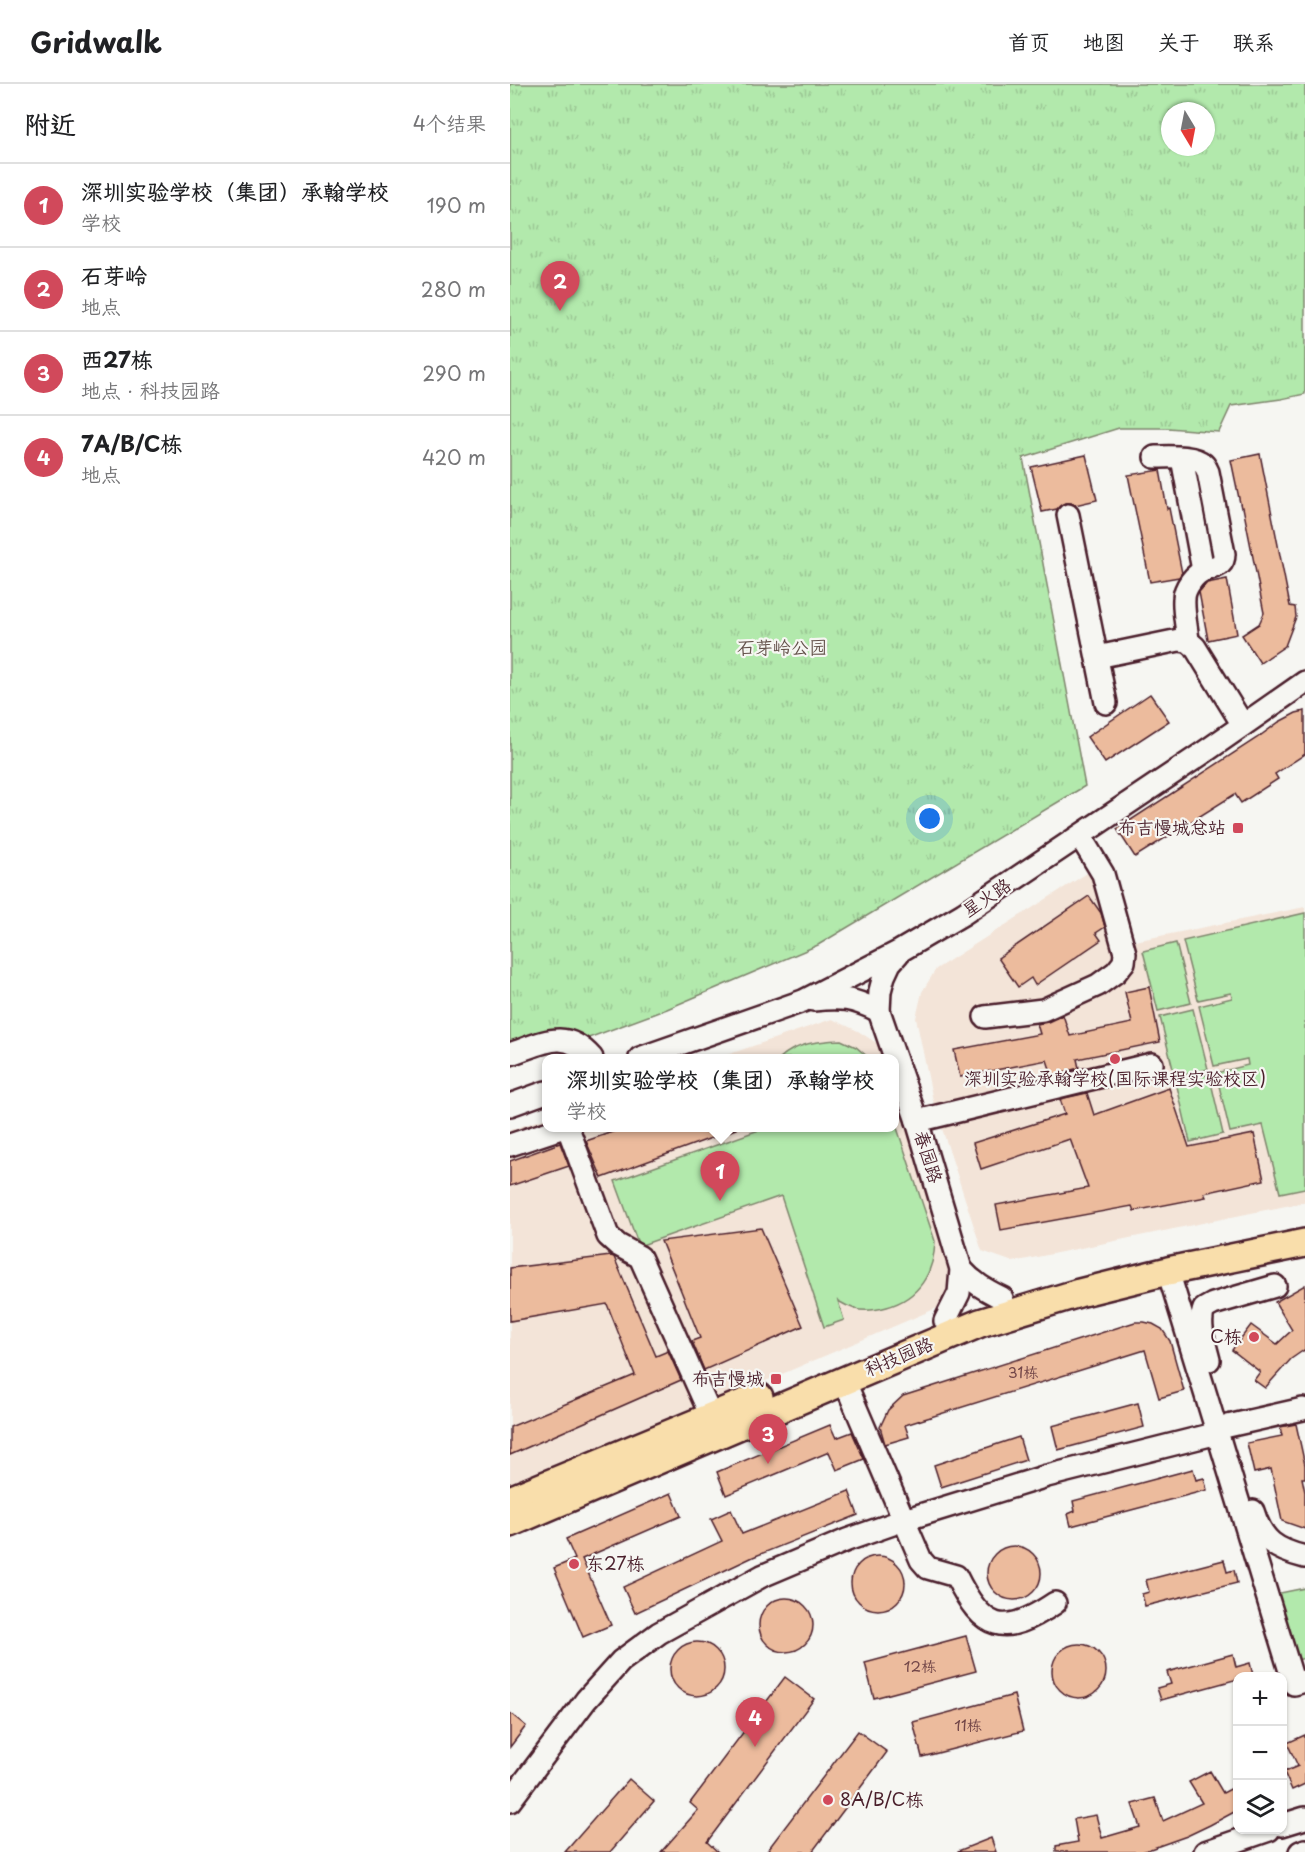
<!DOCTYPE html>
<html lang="zh">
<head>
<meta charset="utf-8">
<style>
	:root { --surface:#fff; --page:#f2f2f2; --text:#202124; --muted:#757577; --line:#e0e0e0; --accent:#d1495b }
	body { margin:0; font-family:"Playpen Sans","LXGW WenKai TC",sans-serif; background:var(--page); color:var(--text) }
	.controls { position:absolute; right:18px; bottom:18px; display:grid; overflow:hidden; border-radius:12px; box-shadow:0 2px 4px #0004 }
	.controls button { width:54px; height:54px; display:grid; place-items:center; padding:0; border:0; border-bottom:2px solid var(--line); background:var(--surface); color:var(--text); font:30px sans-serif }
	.compass { position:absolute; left:651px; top:18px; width:54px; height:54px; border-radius:50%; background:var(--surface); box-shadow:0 2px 4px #0004; rotate:170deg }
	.you { position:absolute; left:420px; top:735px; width:21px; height:21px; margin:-15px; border:4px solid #fff; border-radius:50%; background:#1a73e8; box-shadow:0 0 0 9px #1a73e833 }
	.badge { display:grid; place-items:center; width:39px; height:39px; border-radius:50%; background:var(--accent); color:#fff; font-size:20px; font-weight:700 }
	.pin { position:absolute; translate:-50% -50px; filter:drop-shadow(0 2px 3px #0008) }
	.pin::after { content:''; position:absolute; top:32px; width:21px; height:18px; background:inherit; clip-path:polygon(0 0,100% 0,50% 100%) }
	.popup { position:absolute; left:32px; top:970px; width:357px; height:78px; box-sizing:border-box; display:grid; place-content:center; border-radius:12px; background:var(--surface); filter:drop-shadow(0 2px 4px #0005); font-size:20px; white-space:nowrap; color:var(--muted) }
	.popup b { font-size:22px; color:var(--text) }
	.popup::after { content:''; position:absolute; left:50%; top:100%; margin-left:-12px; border:12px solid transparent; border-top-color:var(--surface) }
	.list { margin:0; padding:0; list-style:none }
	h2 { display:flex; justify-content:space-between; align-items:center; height:78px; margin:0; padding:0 24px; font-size:26px }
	h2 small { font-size:20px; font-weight:400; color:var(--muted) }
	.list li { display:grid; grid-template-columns:39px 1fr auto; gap:18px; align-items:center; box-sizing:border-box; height:84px; padding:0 24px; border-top:2px solid var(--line) }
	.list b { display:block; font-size:22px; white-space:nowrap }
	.list p { margin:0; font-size:20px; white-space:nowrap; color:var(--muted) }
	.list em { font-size:20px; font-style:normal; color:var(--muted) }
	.icon { flex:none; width:33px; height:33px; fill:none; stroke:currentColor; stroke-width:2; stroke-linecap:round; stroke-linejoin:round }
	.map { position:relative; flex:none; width:795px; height:1768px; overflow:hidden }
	header { display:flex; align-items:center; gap:36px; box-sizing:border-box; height:84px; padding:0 30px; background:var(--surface); border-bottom:2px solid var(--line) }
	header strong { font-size:28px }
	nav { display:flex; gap:33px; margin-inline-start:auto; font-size:21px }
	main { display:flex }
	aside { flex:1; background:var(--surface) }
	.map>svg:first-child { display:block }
	.built { fill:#f3e4d8 }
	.green { fill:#b2e9ac; stroke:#7e846c; stroke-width:1.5 }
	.park { fill:url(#park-tufts); stroke:#7e846c; stroke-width:1.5; fill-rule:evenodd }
	.building { fill:#ecbb9d; stroke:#4a1f2b; stroke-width:1.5 }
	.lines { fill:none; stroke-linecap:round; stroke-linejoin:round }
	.minor-casing { stroke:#4a1f2b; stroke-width:26 }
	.major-casing { stroke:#4a1f2b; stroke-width:32 }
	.minor { stroke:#f6f6f2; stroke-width:21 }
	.major { stroke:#f9deab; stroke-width:27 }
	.poi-dot { fill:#d1495b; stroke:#f6f6f2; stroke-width:2 }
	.labels { text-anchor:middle; stroke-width:4.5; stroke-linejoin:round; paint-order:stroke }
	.number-label { font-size:15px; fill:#724648 }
	.park-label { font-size:18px; fill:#64524b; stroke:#f6f6f2 }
	.poi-label { font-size:18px; fill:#4a1f2b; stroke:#f6f6f2; text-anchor:end }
	.street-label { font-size:18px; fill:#4a1f2b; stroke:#f6f6f2 }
</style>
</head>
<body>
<header>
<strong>Gridwalk</strong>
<nav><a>首页</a><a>地图</a><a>关于</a><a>联系</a></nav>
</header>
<main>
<aside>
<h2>附近<small>4个结果</small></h2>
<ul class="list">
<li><span class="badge">1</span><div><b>深圳实验学校（集团）承翰学校</b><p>学校</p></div><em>190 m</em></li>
<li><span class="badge">2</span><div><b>石芽岭</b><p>地点</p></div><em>280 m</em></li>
<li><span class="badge">3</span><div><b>西27栋</b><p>地点 · 科技园路</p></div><em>290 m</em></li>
<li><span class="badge">4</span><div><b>7A/B/C栋</b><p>地点</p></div><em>420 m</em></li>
</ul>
</aside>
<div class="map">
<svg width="795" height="1768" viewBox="0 0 795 1768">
	<defs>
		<pattern id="park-tufts" width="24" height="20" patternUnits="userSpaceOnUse" patternTransform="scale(1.5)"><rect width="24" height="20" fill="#b2e9ac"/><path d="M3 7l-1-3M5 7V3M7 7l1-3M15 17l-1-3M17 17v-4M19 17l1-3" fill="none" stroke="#9bc794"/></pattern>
	</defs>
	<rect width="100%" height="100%" fill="#f6f6f2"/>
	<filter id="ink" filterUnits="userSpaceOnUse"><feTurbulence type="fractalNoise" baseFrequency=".0167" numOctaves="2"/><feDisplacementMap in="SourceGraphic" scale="12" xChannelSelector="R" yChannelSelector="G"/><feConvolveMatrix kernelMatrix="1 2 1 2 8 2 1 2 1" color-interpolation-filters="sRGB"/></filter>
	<g filter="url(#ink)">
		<g class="built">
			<path d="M593,779L620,858L795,823V1118L503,1178L472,1167L423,1017L406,934L412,908L426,885Z"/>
			<path d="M322,935L348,947L371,962L375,974H208Z"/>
			<path d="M384,1003L442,1188L439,1206L427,1224L0,1406V1046L36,1034V1044H384Z"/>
		</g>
		<g class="green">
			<path d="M795,829V1104L770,1109L753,1041L720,1048L706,989L738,981L737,975L704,982L689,922L722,914L721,909L688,916L673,857Z"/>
			<path d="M666,859L681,919L648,927L633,867Z"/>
			<path d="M683,925L698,985L665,993L650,933Z"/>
			<path d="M331,956L346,963L359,974H270C287,959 308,957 331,956Z"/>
			<path d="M699,990L713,1050L680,1058L666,998Z"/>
			<path d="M384,1035L425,1157C424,1189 409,1214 377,1223C366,1226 356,1228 345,1225C339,1223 333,1220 328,1217L334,1236L314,1243L271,1112L129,1162L105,1097L249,1046V1044H384Z"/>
			<path d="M795,1504V1574L779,1578L765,1510Z"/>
		</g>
		<path class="park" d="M0,0H795V310L771,315L721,322L709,348L658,344H609L513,374L575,702L308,861L157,925L0,983ZM660,27H696V63H660Z"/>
		<g class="building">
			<path d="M750,370L780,522L785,523L786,533L775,562L750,579L732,551L749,540L754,529L733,423L731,424L721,376Z"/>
			<path d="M576,371L587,416L565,421L561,419H555L547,425L532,428L521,383Z"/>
			<path d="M650,386L657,425L659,424L672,489L669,493L640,498L618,391Z"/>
			<path d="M717,495L727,550L698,556L689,508L697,499Z"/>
			<path d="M640,610L659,637L595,679L577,653Z"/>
			<path d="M795,627V670L765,690L768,695L731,719L725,710L625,773L607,745L747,654L769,638L786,629Z"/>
			<path d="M579,812L591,829L595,843L586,849L591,856L525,901L521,894L508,903L488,874Z"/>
			<path d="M639,903L650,958L567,975L569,984L542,991L537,976L450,993L444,966L530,950L527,940L538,938L553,931L560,952L622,939L615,908Z"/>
			<path d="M659,1004L679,1063L744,1050L754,1096L694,1109L696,1113L624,1127L622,1122L491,1146L486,1121L578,1104L560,1055L471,1085L463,1059L555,1030L550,1015L577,1009L584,1031Z"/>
			<path d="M114,1044H226V1045L92,1094L76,1057Z"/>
			<path d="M50,1059L59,1082L0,1102V1077Z"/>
			<path d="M251,1144L293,1242L194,1286L182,1257L190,1254L151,1157Z"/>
			<path d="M101,1172L104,1173L146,1272L158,1267L171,1296L0,1371V1343L125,1291L97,1220L0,1237V1184Z"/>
			<path d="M795,1201V1268L794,1266L781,1275L755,1304L744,1296L750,1288L722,1266L741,1241L767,1260L782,1246L765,1218Z"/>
			<path d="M625,1238H634L643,1240L652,1245L660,1257L674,1307L649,1314L635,1266L395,1341L399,1353L375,1360L370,1343L378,1326L393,1312Z"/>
			<path d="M628,1319L634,1343L548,1366L542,1342Z"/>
			<path d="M786,1340L795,1381V1394H792L795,1408V1445L772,1437L761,1385L744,1389L737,1359L772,1352L770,1343Z"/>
			<path d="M320,1341L326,1354L342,1348L354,1375L327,1386L319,1368L216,1411L207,1388Z"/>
			<path d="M509,1353L516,1376L431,1403L424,1381Z"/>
			<path d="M683,1385L686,1396L694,1394L697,1406L561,1442L558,1430L565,1427L563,1417Z"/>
			<path d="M339,1407L348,1431L243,1473L125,1529L113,1503L212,1457L201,1435L221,1426L232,1450Z"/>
			<path d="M161,1409L171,1432L72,1475L101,1541L73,1553L44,1484L65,1475L56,1455Z"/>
			<circle cx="504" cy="1489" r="27"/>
			<circle cx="368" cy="1499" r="27"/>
			<path d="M714,1476L717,1488L724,1486L727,1499L635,1522L632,1510L639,1508L636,1496Z"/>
			<circle cx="276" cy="1541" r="27"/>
			<path d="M456,1552L466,1587L364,1614L355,1579Z"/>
			<circle cx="187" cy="1585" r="27"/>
			<circle cx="569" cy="1587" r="27"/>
			<path d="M723,1570L726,1583L740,1579L743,1591L728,1593V1595L651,1616L647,1604L661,1600L657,1588Z"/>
			<path d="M275,1593L304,1615L197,1758L208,1768H151L188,1726L180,1719Z"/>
			<path d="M504,1611L513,1647L412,1673L403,1638Z"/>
			<path d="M0,1629L16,1642L0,1663Z"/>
			<path d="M348,1647L377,1668L360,1691L302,1768H256Z"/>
			<path d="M795,1651V1700L782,1706L774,1688L788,1682L777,1659Z"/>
			<path d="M700,1687L713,1709L728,1701V1726L700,1741L677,1752L632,1768H546V1762L568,1758L564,1735L586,1731L592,1754L630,1743L622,1720L645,1714L653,1737L692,1719L679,1698Z"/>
			<path d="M119,1695L144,1717L100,1768H55Z"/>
			<path d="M481,1754L486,1768H448V1767Z"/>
		</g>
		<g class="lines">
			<defs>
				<g id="minor">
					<path d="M645,373C657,373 685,371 693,380C695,381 697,386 698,388L714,470C714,483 705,482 695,486C685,489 674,504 674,515C673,528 677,544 678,557"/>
					<path d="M672,374L693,486"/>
					<path d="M558,431L596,619"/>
					<path d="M587,573L669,556L678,557L685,563L733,641"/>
					<path d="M388,870L380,879L374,892L370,907L369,927L407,1037L451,1185L449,1209L435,1237"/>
					<path d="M303,916C332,913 342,914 369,927"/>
					<path d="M475,933L533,926L588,901L606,888L614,878L615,869L593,790L570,752"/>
					<path d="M0,970C33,959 55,943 82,974"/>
					<path d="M130,974L293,917L390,867L453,830L693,669L795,598"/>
					<path d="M0,1021L36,1008"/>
					<path d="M407,1037L642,980"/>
					<path d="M58,1044L98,1152L108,1161L130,1173L201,1332"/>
					<path d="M0,1061L51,1044"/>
					<path d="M451,1185C463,1199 476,1206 492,1214"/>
					<path d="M658,1187L784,1600L795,1597"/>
					<path d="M699,1276C695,1260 688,1240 694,1225L703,1220L765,1202"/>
					<path d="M334,1296L411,1476L418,1484L446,1492C473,1547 493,1554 545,1519"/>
					<path d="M718,1342L793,1325"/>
					<path d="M743,1427C752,1457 766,1466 795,1473"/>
					<path d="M0,1717L76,1616L111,1577L149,1549L252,1492L337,1456L394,1436L537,1392L708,1349"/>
					<path d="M772,1741L795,1734"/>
					<path d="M695,1768L759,1746"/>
					<path d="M790,1768L795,1766"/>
				</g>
				<g id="major">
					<path d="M0,1416L249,1313"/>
					<path d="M0,1439L470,1239L569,1209L658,1187L795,1159"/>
				</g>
			</defs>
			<use href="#minor" class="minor-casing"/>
			<use href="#major" class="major-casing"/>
			<use href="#minor" class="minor"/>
			<use href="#major" class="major"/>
		</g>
	</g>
	<g class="poi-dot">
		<rect x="722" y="738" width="12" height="12" rx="3"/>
		<circle cx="605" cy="975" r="6"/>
		<circle cx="744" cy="1253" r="6"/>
		<rect x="260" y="1289" width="12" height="12" rx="3"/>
		<circle cx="64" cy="1480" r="6"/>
		<circle cx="318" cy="1716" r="6"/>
	</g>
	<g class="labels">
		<g class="number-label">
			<text x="513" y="1294">31栋</text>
			<text x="410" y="1588">12栋</text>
			<text x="458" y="1647">11栋</text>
		</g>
		<g class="park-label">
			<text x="272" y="570">石芽岭公园</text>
		</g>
		<g class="poi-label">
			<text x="716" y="750">布吉慢城总站</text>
			<text x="605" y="1001" text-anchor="middle">深圳实验承翰学校(国际课程实验校区)</text>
			<text x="732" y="1259">C栋</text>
			<text x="254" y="1301">布吉慢城</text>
			<text x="76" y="1486" text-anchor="start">东27栋</text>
			<text x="330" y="1722" text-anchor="start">8A/B/C栋</text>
		</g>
		<g class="street-label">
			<text transform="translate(477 814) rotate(-34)" y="6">星火路</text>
			<text transform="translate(418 1073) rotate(73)" y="6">春园路</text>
			<text transform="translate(389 1273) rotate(-23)" y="6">科技园路</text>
		</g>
	</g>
</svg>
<div class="controls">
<button>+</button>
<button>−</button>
<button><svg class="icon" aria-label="layers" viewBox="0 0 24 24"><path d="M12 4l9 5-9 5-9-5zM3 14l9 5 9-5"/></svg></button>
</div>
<svg class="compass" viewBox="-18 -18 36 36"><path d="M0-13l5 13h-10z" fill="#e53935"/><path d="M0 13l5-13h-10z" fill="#757577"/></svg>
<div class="you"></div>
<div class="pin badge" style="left:210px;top:1117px">1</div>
<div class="popup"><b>深圳实验学校（集团）承翰学校</b>学校</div>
<div class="pin badge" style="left:50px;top:227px">2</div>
<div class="pin badge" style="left:258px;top:1380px">3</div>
<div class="pin badge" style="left:245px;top:1663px">4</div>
</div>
</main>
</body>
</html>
